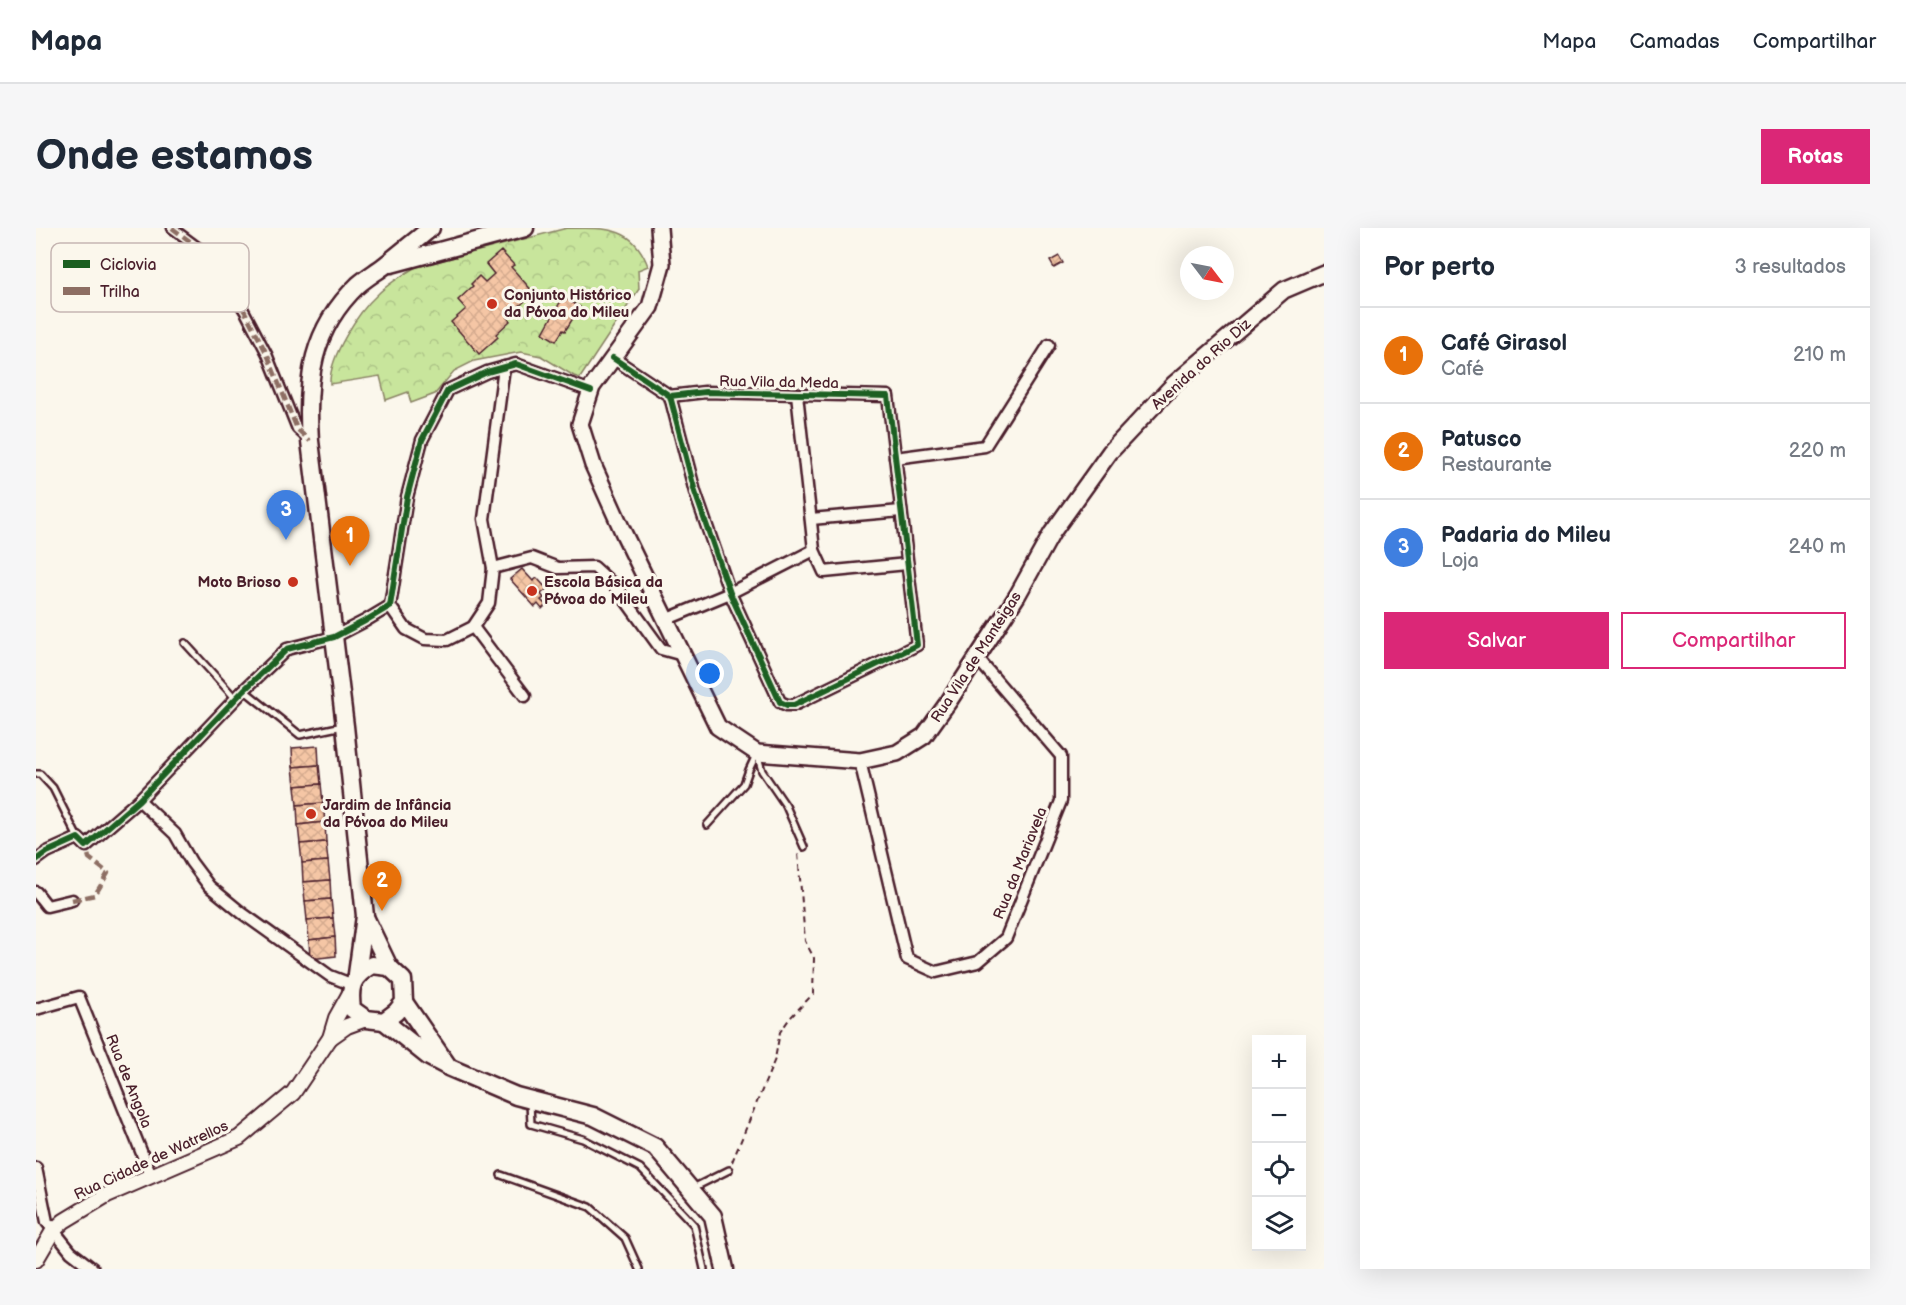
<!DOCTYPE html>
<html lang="pt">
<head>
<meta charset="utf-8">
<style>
	:root { --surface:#fff; --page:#f6f6f7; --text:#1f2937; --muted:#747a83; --line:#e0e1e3; --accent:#db2777 }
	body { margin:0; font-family:"Balsamiq Sans",sans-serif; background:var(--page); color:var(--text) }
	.controls { position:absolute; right:18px; bottom:18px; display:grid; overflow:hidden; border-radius:0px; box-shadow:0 6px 24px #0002 }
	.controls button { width:54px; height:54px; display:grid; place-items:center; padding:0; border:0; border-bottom:2px solid var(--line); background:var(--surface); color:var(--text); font:30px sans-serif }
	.compass { position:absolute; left:1144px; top:18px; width:54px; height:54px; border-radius:50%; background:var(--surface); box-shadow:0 6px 24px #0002; rotate:122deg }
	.you { position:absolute; left:674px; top:446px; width:21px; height:21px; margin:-15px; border:4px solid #fff; border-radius:50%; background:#1a73e8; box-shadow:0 0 0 9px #1a73e833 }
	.badge { display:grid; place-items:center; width:39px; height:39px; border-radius:50%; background:var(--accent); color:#fff; font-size:20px; font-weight:700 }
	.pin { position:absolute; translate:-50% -50px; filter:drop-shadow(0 2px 3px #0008) }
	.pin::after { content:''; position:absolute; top:32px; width:21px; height:18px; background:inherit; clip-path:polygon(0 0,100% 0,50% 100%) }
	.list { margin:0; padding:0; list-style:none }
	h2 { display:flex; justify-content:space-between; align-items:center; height:78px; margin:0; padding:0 24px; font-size:26px }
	h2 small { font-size:20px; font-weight:400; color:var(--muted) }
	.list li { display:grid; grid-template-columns:39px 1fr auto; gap:18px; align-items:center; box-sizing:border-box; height:96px; padding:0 24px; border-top:2px solid var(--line) }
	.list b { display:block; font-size:22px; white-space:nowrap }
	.list p { margin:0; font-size:20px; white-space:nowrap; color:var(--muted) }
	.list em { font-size:20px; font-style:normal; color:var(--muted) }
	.actions { display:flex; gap:12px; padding:18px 24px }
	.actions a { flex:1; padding:14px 0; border:2px solid var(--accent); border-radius:0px; text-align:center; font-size:21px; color:var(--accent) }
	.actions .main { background:var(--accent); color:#fff }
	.icon { flex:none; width:33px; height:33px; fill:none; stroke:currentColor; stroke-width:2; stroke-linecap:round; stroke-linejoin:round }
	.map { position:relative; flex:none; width:1288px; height:1041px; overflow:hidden; border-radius:0px }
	header { display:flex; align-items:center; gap:36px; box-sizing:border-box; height:84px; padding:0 30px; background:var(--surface); border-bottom:2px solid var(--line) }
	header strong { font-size:28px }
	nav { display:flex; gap:33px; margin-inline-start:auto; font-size:21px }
	.intro { display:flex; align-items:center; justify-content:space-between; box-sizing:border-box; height:144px; padding:0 36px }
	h1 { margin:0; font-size:42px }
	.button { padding:15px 27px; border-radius:0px; background:var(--accent); color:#fff; font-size:21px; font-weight:700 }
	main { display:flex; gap:36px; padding:0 36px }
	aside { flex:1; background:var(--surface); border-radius:0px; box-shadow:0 6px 24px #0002 }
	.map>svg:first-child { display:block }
	.forest { fill:url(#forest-crowns); stroke:#898264; stroke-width:1.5 }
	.building { fill:url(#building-cross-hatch); stroke:#4a1f2b; stroke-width:1.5 }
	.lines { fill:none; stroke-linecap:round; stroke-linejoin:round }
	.service-casing { stroke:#4a1f2b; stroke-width:10 }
	.pedestrian-casing { stroke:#4a1f2b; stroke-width:13 }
	.minor-casing { stroke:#4a1f2b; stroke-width:15 }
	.tertiary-casing { stroke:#4a1f2b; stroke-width:18 }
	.secondary-casing { stroke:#4a1f2b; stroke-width:20 }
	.primary-casing { stroke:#4a1f2b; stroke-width:21 }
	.path { stroke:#4a1f2b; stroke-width:2; stroke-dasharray:6 4.5; stroke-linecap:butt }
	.service { stroke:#fbf7ec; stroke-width:5 }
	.pedestrian { stroke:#fbf7ec; stroke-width:8 }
	.minor { stroke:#fbf7ec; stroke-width:10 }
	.tertiary { stroke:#fbf7ec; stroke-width:14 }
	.secondary { stroke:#fbf7ec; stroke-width:15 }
	.primary { stroke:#fbf7ec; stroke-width:16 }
	.quiet { stroke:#8d6e63; stroke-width:4.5; stroke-dasharray:9 4.5; stroke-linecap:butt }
	.cycleway-casing { stroke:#fbf7ec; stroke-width:10 }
	.cycleway { stroke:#1b5e20; stroke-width:6 }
	.poi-dot { fill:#c8321e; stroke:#fbf7ec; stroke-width:2 }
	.labels { text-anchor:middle; stroke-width:6; stroke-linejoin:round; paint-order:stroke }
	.poi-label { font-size:15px; font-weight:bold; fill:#4a1f2b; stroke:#fbf7ec; text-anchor:start }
	.street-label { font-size:15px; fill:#4a1f2b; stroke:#fbf7ec }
	.key { fill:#fbf7ec; stroke:#c6b6b2; stroke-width:1.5 }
	.key-label { font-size:16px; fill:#4a1f2b }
</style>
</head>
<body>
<header>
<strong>Mapa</strong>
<nav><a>Mapa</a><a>Camadas</a><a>Compartilhar</a></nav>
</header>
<div class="intro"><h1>Onde estamos</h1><a class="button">Rotas</a></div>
<main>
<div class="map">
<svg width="1288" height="1041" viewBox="0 0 1288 1041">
	<defs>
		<pattern id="forest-crowns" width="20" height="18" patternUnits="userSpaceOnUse" patternTransform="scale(1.5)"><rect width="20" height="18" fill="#c8e59c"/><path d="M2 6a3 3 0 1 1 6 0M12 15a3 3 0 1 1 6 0" fill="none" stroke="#adc487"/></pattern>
		<pattern id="building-cross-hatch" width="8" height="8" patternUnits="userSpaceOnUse" patternTransform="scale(1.5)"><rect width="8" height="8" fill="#f5c6a5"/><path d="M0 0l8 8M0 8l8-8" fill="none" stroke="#d4aa8e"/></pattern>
	</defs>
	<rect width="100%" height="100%" fill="#fbf7ec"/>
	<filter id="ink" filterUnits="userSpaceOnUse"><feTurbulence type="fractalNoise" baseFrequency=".0167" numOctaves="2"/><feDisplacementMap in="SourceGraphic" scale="12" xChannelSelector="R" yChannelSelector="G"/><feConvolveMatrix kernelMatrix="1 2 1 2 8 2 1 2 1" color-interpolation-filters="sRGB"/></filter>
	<g filter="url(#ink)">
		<path class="forest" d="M531,0C575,0 598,0 612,38L602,42L603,61L544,150L538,148L505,128L485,124L438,133L418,143L399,166L375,175L372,164L350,172L344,148L294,156C293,129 322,84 342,66C353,55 367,47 380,39Z"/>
		<g class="building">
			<path d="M465,23L478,37L475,39L498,65L471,89L474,93L460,106L462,109L443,126L415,94L430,81L422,72L437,58L435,56L443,48L449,54L458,46L450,36Z"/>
			<path d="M1023,28L1027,35L1018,40L1014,33Z"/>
			<path d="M527,69L544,79L529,103L527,102L520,113L507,105Z"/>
			<path d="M486,341L497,353L501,350L511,361L505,366L508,370L505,372L510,377L506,381L502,376L499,379L474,351Z"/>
			<path d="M282,518L283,537L257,539L256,520Z"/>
			<path d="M283,537L285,556L259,558L257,539Z"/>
			<path d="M285,556L287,575L261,577L259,558Z"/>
			<path d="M287,575L289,594L262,597L261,577Z"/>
			<path d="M289,594L290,614L264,616L262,597Z"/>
			<path d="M290,614L292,633L266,635L264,616Z"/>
			<path d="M292,633L294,652L267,654L266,635Z"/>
			<path d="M294,652L295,671L269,673L267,654Z"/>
			<path d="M295,671L297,690L271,692L269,673Z"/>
			<path d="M297,690L299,709L273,712L271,692Z"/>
			<path d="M299,709L300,728L274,731L273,712Z"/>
		</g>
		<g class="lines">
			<defs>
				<g id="service">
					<path d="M149,415L200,471"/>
					<path d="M208,462L264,507L307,498"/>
					<path d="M0,546H4L17,560L42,610"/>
					<path d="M671,597L708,556L713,542L721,525L726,543L750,578L768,619"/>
					<path d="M494,874L495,896L547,911L604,940L658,997L668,1041"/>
					<path d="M465,947L554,979L589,1010L603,1041"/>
					<path d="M657,960L693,942"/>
				</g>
				<path id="pedestrian" d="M136,0L175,29L209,84L231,126L261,201L274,213"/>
				<g id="minor">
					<path d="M577,130L634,168L659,264L694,365L744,474L751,477H758L881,417L852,168L669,164L634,168"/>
					<path d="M761,166L778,322L788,344L871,336"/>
					<path d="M859,230L949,218L1013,117"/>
					<path d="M775,291L865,283"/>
					<path d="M457,340L496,330L522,340L558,339L580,359L625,421L647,427"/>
					<path d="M354,378L370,401L389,411L411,412L437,399L453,375L457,340L448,291L468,139"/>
					<path d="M629,392L694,365L778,322"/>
					<path d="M437,399L489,468"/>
					<path d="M824,533L871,731L900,744L942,734L970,710L1025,573V528L941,430"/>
					<path d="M103,572L139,606L155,634L173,658L206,685L294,748L317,757"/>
					<path d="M0,632L11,624L42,610L50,618L103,572L208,462L251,421L298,409L329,393L354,378L371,269L386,212L412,162L451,144L480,136L555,163"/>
					<path d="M0,664L11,678L36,672"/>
					<path d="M0,781L43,769L115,948"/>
					<path d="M0,940L11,994L35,1024L57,1041"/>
				</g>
				<g id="tertiary">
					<path d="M294,810L311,798L330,791"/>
					<path d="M0,1032L17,1003L28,993L71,967L203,910L257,865L294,810L300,790L314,765"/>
				</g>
				<path id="secondary" d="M623,0L626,36L614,79L556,159L544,196L557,237L588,306L682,499L721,525L824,533L861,525L888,508L913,473L981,368L1016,305L1074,224L1138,156L1248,62L1288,45"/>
				<g id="primary">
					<path d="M355,36L489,0"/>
					<path d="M330,691L353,739"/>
					<path d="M336,737L353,739L367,752L368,774L360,784L348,793L330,791L316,781C313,758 316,749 336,737Z"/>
					<path d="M321,746L329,688L309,498L274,213C270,151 275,102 322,57C330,50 340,44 348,38C364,25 379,13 395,0"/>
					<path d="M368,774L412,838"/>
					<path d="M348,793L393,829L412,839L480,868L557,888L619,919L677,988L689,1041"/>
				</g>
			</defs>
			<use href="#service" class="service-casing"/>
			<use href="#pedestrian" class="pedestrian-casing"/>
			<use href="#minor" class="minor-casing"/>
			<use href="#tertiary" class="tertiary-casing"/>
			<use href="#secondary" class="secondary-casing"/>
			<use href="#primary" class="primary-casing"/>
			<path class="path" d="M696,934L739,831L744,804L754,790L777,766L778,730L769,713L762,625"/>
			<use href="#service" class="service"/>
			<use href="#pedestrian" class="pedestrian"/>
			<use href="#minor" class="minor"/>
			<use href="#tertiary" class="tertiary"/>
			<use href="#secondary" class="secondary"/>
			<use href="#primary" class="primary"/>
			<g class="quiet">
				<path d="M136,0L175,29L209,84L231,126L261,201L274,213"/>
				<path d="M36,672L59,667L72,645L53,630L50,618"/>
			</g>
			<defs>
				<g id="cycleway">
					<path d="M577,130L634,168L659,264L694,365L744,474L751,477H758L881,417L852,168L669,164L634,168"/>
					<path d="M0,632L11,624L42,610L50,618L103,572L208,462L251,421L298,409L329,393L354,378L371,269L386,212L412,162L451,144L480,136L555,163"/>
				</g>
			</defs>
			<use href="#cycleway" class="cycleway-casing"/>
			<use href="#cycleway" class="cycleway"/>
		</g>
	</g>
	<g class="poi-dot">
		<circle cx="456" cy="76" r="6"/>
		<circle cx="257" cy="354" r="6"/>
		<circle cx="496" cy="363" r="6"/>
		<circle cx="275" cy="586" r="6"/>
	</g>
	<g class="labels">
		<g class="poi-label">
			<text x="468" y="72">Conjunto Histórico<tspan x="468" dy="17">da Póvoa do Mileu</tspan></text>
			<text x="245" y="359" text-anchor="end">Moto Brioso</text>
			<text x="508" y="359">Escola Básica da<tspan x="508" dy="17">Póvoa do Mileu</tspan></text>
			<text x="287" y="582">Jardim de Infância<tspan x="287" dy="17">da Póvoa do Mileu</tspan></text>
		</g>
		<g class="street-label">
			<text transform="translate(1165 136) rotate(-42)" y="5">Avenida do Rio Diz</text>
			<text transform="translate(743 154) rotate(1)" y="5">Rua Vila da Meda</text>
			<text transform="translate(940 429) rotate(-57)" y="5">Rua Vila de Manteigas</text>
			<text transform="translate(984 635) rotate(-68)" y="5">Rua da Mariavela</text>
			<text transform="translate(93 853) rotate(68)" y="5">Rua de Angola</text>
			<text transform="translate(115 932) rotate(-25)" y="5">Rua Cidade de Watrellos</text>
		</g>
	</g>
	<rect x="15" y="15" width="198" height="69" rx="9" class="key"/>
	<rect x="27" y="32" width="27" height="8" fill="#1b5e20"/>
	<rect x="27" y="59" width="27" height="8" fill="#8d6e63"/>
	<g class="key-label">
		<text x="64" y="42">Ciclovia</text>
		<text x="64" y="69">Trilha</text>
	</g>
</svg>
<div class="controls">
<button>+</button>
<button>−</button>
<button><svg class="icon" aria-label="locate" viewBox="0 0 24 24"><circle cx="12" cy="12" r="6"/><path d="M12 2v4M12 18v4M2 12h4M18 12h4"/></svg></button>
<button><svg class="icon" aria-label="layers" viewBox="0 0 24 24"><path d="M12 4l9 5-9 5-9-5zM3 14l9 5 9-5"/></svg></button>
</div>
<svg class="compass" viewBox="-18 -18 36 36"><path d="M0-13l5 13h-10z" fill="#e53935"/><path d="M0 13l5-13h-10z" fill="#747a83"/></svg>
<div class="you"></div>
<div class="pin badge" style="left:314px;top:338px;background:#e8710a">1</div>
<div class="pin badge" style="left:346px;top:683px;background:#e8710a">2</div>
<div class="pin badge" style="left:250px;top:312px;background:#3f7fe0">3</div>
</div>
<aside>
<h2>Por perto<small>3 resultados</small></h2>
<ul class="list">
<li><span class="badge" style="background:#e8710a">1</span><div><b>Café Girasol</b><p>Café</p></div><em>210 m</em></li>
<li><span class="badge" style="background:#e8710a">2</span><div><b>Patusco</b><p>Restaurante</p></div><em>220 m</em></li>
<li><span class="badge" style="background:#3f7fe0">3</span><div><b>Padaria do Mileu</b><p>Loja</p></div><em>240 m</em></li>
</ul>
<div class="actions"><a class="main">Salvar</a><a>Compartilhar</a></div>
</aside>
</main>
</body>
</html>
